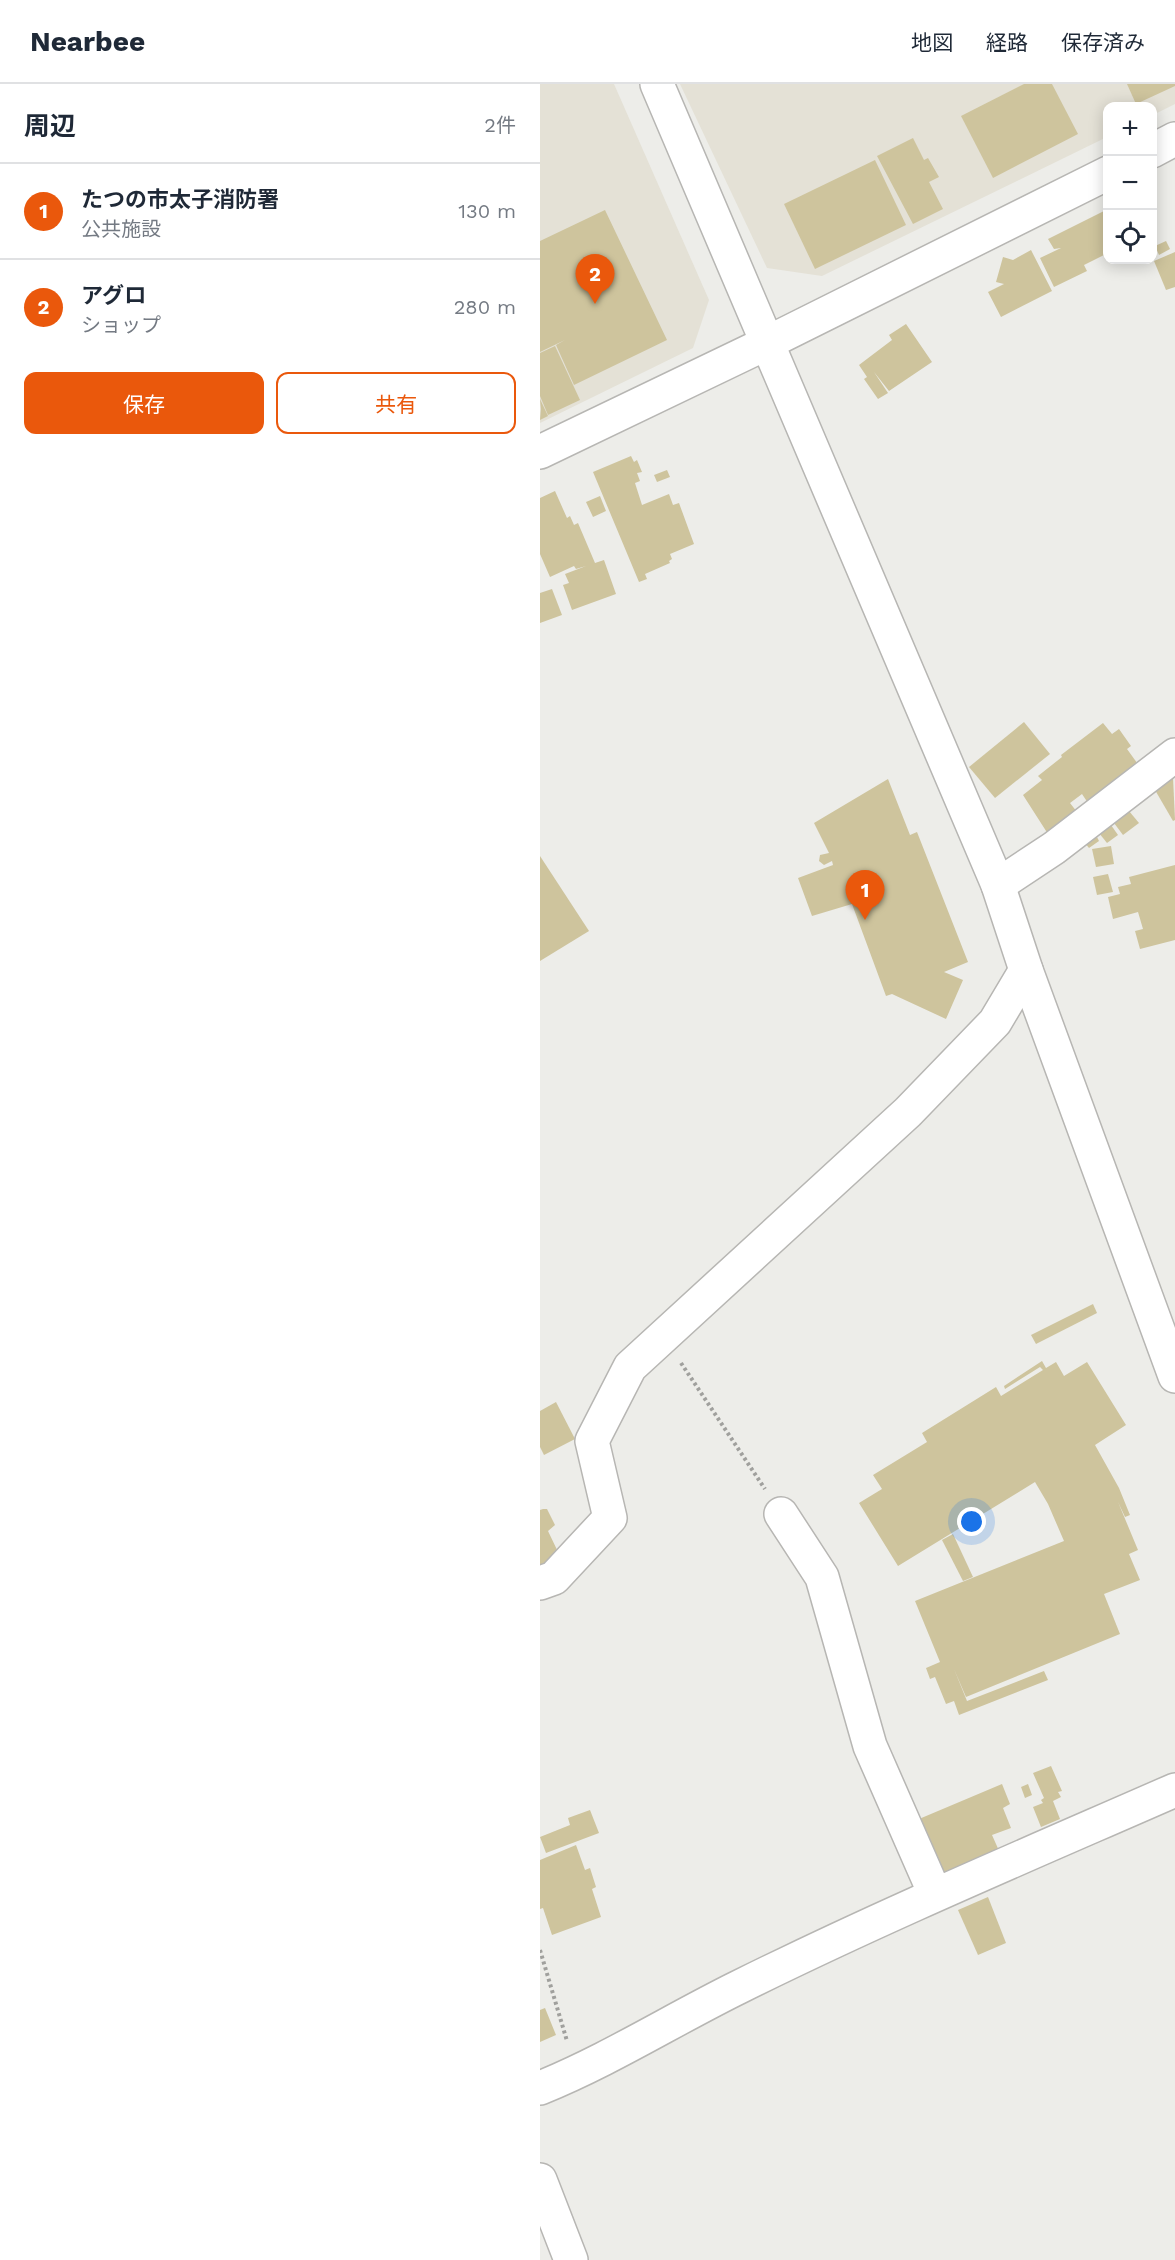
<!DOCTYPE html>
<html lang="ja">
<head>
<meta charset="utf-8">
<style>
	:root { --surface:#fff; --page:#f6f6f7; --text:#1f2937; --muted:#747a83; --line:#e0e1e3; --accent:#ea580c }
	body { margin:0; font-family:"Work Sans","Noto Sans JP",sans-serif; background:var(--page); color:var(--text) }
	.controls { position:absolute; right:18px; top:18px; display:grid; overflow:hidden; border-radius:12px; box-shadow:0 3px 15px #0003 }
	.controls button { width:54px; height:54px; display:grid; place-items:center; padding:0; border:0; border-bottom:2px solid var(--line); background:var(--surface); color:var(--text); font:30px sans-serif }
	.you { position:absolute; left:432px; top:1438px; width:21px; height:21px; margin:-15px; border:4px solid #fff; border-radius:50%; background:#1a73e8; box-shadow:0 0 0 9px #1a73e833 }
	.badge { display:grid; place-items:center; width:39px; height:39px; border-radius:50%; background:var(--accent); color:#fff; font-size:20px; font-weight:700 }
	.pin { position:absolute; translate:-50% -50px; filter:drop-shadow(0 2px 3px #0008) }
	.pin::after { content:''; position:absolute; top:32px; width:21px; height:18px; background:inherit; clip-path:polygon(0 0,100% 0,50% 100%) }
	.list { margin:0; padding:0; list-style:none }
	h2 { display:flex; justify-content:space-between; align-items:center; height:78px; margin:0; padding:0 24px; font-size:26px }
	h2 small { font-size:20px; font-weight:400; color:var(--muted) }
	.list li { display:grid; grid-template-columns:39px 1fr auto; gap:18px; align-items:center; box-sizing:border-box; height:96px; padding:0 24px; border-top:2px solid var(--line) }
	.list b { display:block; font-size:22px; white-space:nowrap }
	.list p { margin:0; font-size:20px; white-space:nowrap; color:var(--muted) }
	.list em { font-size:20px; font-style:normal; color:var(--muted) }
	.actions { display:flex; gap:12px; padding:18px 24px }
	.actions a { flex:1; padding:14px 0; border:2px solid var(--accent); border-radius:12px; text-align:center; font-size:21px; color:var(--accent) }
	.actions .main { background:var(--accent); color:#fff }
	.icon { flex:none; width:33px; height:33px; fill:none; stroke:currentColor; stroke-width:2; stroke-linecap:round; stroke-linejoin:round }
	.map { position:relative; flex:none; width:635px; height:2176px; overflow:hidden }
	header { display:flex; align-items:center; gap:36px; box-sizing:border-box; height:84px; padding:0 30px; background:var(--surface); border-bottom:2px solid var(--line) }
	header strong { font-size:28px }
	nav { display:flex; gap:33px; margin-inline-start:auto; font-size:21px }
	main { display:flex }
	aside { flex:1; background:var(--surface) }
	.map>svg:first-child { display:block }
	.built { fill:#e4e1d6 }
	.building { fill:#cec49d }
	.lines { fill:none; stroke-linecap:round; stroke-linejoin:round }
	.minor-casing { stroke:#b7b6b3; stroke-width:36 }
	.path { stroke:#a0a09d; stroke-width:4; stroke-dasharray:3 3; stroke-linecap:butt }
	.minor { stroke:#fff; stroke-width:33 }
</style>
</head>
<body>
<header>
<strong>Nearbee</strong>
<nav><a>地図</a><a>経路</a><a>保存済み</a></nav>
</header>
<main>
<aside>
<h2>周辺<small>2件</small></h2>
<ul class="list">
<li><span class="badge">1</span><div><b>たつの市太子消防署</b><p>公共施設</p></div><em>130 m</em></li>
<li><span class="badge">2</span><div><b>アグロ</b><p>ショップ</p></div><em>280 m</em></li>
</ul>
<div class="actions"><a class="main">保存</a><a>共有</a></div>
</aside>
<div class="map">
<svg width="635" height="2176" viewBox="0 0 635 2176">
	<rect width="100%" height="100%" fill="#edede9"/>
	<g class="built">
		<path d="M0,0H74L169,216L153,264L0,339Z"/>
		<path d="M140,0H635V20L613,31L612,22H568L567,53L282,192L227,184Z"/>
	</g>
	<g class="building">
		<path d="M484,0H512L538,50L453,94L421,32Z"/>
		<path d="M587,0H635V2L596,20Z"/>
		<path d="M373,54L384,76L388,74L399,93L389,98L403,125L373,140L337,72Z"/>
		<path d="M335,76L366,141L275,185L244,120Z"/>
		<path d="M568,125V169L544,181L547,187L514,203L500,174L521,164L514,165L508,155Z"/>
		<path d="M65,126L127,256L34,301L16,261L25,256L0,268V157Z"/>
		<path d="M626,157L630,165L619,171L615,162Z"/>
		<path d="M491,166L512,207L461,233L448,208L464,200L456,198L463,173L473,176Z"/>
		<path d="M635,168V203L626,206L614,177Z"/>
		<path d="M366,240L392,278L349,307L334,288L348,309L338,315L324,295L327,293L319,281L352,256L349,251Z"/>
		<path d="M15,262L40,316L8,331L0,312V269Z"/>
		<path d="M0,315L8,332L0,336L1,325Z"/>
		<path d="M91,372L94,378L97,376L102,388L97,389L100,397L95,399L102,421L129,410L133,421L139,419L154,460L130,470L132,475L129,477L130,479L105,490L107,495L99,498L53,388Z"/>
		<path d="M127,386L130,393L117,398L114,391Z"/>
		<path d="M15,407L27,434L30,432L34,441L38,439L55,479L64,476L76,510L32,526L23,501L29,499L25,490L46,482L36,485L34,482L10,493L0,470V414Z"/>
		<path d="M60,412L66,427L53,433L46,418Z"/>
		<path d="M12,505L22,531L0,539V509Z"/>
		<path d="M484,638L510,670L455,714L429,683Z"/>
		<path d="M563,639L572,650L579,645L591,662L587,665L600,683L550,722L542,710L530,719L537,728L508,750L483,711L502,696L498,692L522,673L521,671Z"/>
		<path d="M633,693L635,736L633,737L615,706Z"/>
		<path d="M348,695L370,751L377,748L428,878L404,888L423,896L406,935L352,910L346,912L312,820L272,832L258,794L293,781L292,777L284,781L279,777L280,771L289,769L274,739Z"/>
		<path d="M589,727L599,739L583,751L574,739Z"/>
		<path d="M571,741L578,751L567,759L559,749Z"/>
		<path d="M556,751L559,757L549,764L545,759Z"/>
		<path d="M571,762L574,780L556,783L552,765Z"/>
		<path d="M0,772L49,847L0,877Z"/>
		<path d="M635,781V856L600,865L595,847L603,845L598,828L573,835L568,813L580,810L578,803L591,800L589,793Z"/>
		<path d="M568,790L573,808L557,811L553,793Z"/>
		<path d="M553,1220L557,1229L496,1260L491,1251Z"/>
		<path d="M502,1277L506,1284L516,1278L524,1292L547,1278L586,1341L555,1361L579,1404L590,1431L585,1433L578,1418L598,1466L589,1470L600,1496L564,1510L580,1550L426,1613L414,1585L427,1617L504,1587L508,1596L419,1631L414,1617L406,1620L395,1593L390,1595L386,1584L400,1578L375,1517L524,1457L508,1420L495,1398L358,1482L319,1419L342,1405L333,1391L387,1358L382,1349L456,1303L461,1312L503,1286L500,1283L465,1305L464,1302Z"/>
		<path d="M16,1318L35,1355L4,1371L0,1363V1327Z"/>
		<path d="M3,1425H7L15,1441L8,1447L19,1470L0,1483V1426Z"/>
		<path d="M413,1450L433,1493L423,1497L402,1456Z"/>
		<path d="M511,1682L522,1707L518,1708L521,1713L513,1717L520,1735L501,1743L493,1723L503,1719L501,1716L504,1714L493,1689Z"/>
		<path d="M462,1700L470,1720L463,1724L471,1744L452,1751L460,1769L405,1793L379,1735Z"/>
		<path d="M488,1700L492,1711L485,1714L481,1703Z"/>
		<path d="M50,1726L59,1749L6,1769L0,1753L30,1741L28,1734Z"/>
		<path d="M36,1761L45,1786L50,1784L56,1803L52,1805L61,1833L12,1851L3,1824L0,1825V1776Z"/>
		<path d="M448,1813L466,1859L438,1871L418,1826Z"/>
		<path d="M5,1924L16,1951L0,1958V1926Z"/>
	</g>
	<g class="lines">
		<defs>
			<g id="minor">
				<path d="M117,0L458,801L486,886L635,1292"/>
				<path d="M612,67L635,55"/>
				<path d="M0,368L229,258L568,89"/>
				<path d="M458,801L514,764L635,671"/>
				<path d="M241,1430L282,1493L330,1662L395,1810"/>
				<path d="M0,1499L14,1494L70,1434L52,1357L90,1283L368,1028L455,938L486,886"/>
				<path d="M0,2004C69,1976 132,1936 199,1903C342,1832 489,1770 635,1706"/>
				<path d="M0,2096L31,2176"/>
			</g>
		</defs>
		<use href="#minor" class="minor-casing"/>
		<g class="path">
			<path d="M141,1279L225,1405"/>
			<path d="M0,1866L27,1957"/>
		</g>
		<use href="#minor" class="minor"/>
	</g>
</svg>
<div class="controls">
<button>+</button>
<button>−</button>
<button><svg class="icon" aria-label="locate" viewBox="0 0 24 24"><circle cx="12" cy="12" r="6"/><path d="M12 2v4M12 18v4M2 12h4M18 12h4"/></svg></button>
</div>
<div class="you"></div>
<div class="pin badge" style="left:325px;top:836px">1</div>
<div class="pin badge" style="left:55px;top:220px">2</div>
</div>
</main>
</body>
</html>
